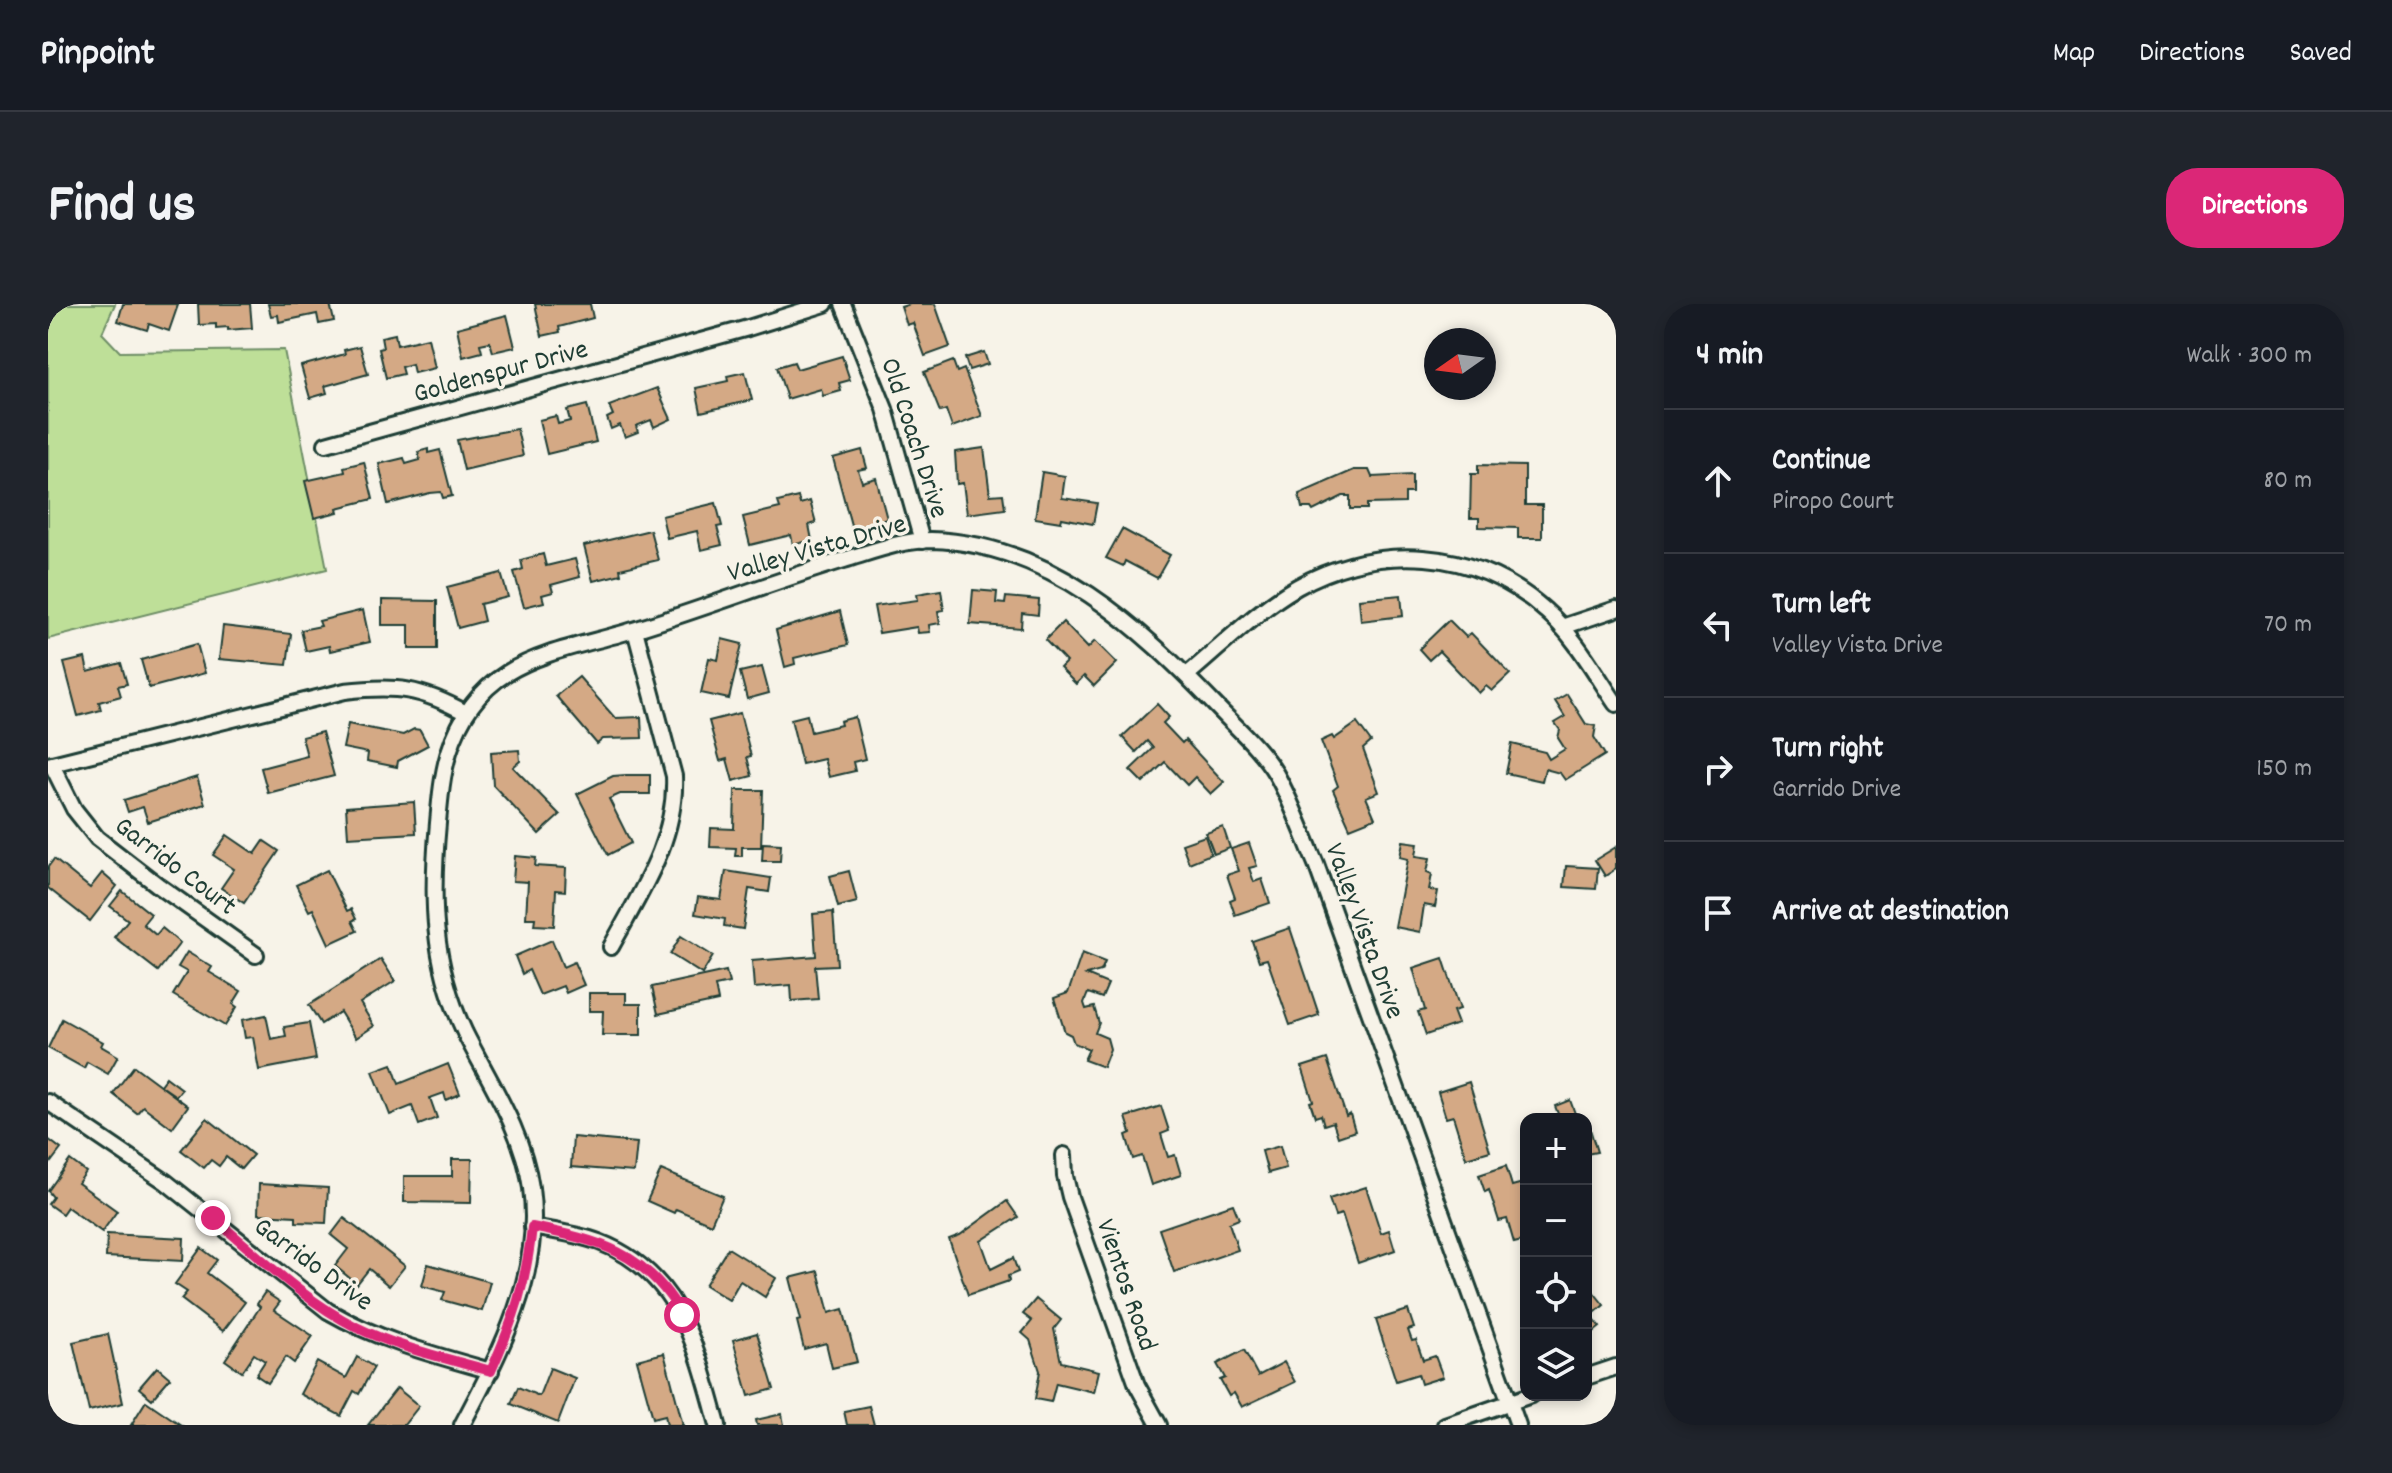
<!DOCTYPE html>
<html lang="en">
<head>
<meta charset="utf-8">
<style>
	:root { --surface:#171b24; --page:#20242c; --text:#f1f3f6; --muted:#9ea1a6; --line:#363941; --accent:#db2777 }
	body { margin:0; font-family:Dekko,sans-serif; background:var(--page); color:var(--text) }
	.controls { position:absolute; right:24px; bottom:24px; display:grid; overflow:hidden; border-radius:16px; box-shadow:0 4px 12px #0003 }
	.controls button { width:72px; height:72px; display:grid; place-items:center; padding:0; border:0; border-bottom:2px solid var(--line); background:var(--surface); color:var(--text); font:40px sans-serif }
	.compass { position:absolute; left:1376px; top:24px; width:72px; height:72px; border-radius:50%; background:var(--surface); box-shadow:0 4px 12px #0003; rotate:256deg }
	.stop { position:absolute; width:24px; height:24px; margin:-18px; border:6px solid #db2777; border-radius:50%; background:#fff }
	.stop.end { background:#db2777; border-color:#fff; box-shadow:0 2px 8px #0008 }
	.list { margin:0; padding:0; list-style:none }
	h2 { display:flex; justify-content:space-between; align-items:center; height:104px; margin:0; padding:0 32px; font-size:34px }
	h2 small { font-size:26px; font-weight:400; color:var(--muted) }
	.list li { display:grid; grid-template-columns:52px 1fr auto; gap:24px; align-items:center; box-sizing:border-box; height:144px; padding:0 32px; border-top:2px solid var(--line) }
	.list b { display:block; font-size:30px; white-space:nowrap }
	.list p { margin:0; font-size:26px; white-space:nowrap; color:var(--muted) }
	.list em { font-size:26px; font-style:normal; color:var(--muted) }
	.icon { flex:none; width:44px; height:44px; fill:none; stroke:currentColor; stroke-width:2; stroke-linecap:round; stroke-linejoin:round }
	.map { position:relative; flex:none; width:1568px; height:1121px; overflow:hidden; border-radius:32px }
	header { display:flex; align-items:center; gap:48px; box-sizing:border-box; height:112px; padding:0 40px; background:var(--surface); border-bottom:2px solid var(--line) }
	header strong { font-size:38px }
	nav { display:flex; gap:44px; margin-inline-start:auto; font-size:28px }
	.intro { display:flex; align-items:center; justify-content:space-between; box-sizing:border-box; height:192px; padding:0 48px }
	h1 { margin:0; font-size:56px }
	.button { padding:20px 36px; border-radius:32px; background:var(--accent); color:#fff; font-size:28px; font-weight:700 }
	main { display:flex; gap:48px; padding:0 48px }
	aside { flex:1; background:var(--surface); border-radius:32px; box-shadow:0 4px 12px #0003 }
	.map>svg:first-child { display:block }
	.green { fill:#bedf98; stroke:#6e8e66; stroke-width:2 }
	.building { fill:#d4a985; stroke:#1f3d34; stroke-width:2 }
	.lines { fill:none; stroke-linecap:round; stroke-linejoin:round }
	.minor-casing { stroke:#1f3d34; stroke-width:20 }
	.minor { stroke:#f7f3e8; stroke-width:14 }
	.route { stroke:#db2777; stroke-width:10 }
	.labels { text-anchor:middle; stroke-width:7; stroke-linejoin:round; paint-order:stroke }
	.street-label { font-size:28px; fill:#1f3d34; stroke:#f7f3e8 }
</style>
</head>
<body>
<header>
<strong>Pinpoint</strong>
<nav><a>Map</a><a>Directions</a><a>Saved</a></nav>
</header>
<div class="intro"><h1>Find us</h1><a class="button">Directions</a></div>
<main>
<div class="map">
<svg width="1568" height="1121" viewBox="0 0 1568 1121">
	<rect width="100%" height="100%" fill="#f7f3e8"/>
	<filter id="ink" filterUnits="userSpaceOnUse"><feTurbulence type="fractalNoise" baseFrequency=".0125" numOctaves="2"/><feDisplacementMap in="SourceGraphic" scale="16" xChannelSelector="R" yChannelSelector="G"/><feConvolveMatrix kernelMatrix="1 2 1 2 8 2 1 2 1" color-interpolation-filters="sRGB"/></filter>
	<g filter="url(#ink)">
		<path class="green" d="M0,0H67L54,29L72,48L236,46L279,265L0,335Z"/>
		<g class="building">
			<path d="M75,0H128L130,1L121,27L101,20L99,26L70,17Z"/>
			<path d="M150,0H202L204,24L180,26V23L168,24V20L151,21Z"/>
			<path d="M220,0H282L286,17L271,20L269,10L231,18L230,11L223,12Z"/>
			<path d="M487,0H542L545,14L511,23L512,28L494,32Z"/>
			<path d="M862,0H887L902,43L877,52L865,19L859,21L853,3Z"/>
			<path d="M459,11L467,43L445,48L442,38L432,40L434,48L415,53L409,24Z"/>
			<path d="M347,30L349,41L380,34L387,64L366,69L364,60L353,63L355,70L338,74L331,45L335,44L333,33Z"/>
			<path d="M312,42L320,70L277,82L279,89L262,94L253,62L297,50L296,46Z"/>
			<path d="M936,48L940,60L921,66L917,54Z"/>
			<path d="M794,52L802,76L791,79L793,87L775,92L773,85L739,95L729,63L746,58L749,65Z"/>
			<path d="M905,57L909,68L916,65L934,112L904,123L898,106L892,108L876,68Z"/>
			<path d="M697,68L704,96L653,108L648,84L680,77L679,72Z"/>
			<path d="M609,84L623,115L606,123L603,116L588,122L590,128L577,133L572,121L563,125L559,114L565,111L561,102Z"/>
			<path d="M539,101L548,138L499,150L491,116L508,112L510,120L522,117L519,106Z"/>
			<path d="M469,125L475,152L416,166L409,136Z"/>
			<path d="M936,144L942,191L955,190L957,205L919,210L915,179L909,180L907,148Z"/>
			<path d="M380,145V149L392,146L404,192L395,194L393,188L382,189L340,200L331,160L356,154L358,160L372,156L370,148Z"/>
			<path d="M814,146L819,164L810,166L814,178L828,174L839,215L804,225L785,154Z"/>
			<path d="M316,158L325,195L289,204L290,208L266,214L257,177L297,168L296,163Z"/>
			<path d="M1430,161L1477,162V201H1494V234H1470V224L1431,223V214H1422L1423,170H1430Z"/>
			<path d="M1306,166H1321L1324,173L1364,171V189H1357V199L1319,200V205H1302V192H1295L1265,207L1263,204H1254L1251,190Z"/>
			<path d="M994,168L1017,172L1014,194L1049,199L1045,220L1014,214L1013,218L987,214Z"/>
			<path d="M750,193L752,200L762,197L768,219L761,221L764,236L745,241L743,231L702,241L695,213L732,204L730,198Z"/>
			<path d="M668,199L674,222L669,223L674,241L653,246L649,227L619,234L614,212Z"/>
			<path d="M1074,225L1122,251L1109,274L1077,257L1075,262L1058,254Z"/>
			<path d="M602,226L610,256L572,265L573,270L545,277L536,242Z"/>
			<path d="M495,250L498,262L527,255L532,273L503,281L505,288L494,291L496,298L476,303L466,268L475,265L473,256Z"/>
			<path d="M453,269L460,293L432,300L436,317L410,324L399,283Z"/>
			<path d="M893,286L896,306L890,307L892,319L881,321L882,328L870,329L869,323L831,329L826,302L870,296L869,290Z"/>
			<path d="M925,286L949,288L948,299L957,300L958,293L991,296L990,311L974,309L973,324L922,320Z"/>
			<path d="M1353,291L1355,312L1313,317L1311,295Z"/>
			<path d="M334,296L389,297V345H361V321H334Z"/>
			<path d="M315,306L322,338L282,347L281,342L258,347L253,326L273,322L271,317Z"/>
			<path d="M792,307L800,341L746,354L747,360L737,363L728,326Z"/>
			<path d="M1401,316L1418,333L1423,329L1462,370L1444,387L1438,382L1431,389L1391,347L1381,356L1371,345Z"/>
			<path d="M1015,318L1040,344L1047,337L1069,359L1046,382L1036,372L1028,380L1012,364L1018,358L997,336Z"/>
			<path d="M175,322L243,330L239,361L171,355Z"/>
			<path d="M674,335L694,340L681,395L653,389L661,354L670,356Z"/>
			<path d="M149,340L157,369L101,384L93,356Z"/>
			<path d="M37,354L40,368L73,359L79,380L70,382L73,392L51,398L53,406L30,412L16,359Z"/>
			<path d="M714,363L721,389L699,395L692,368Z"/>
			<path d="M531,373L567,414L593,413L594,434L555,435L549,440L508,392Z"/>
			<path d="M1519,390L1538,420L1548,422L1546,433L1557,451L1517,476L1512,469L1497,465L1494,477L1458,469L1464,440L1497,448L1501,455L1517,445L1510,434L1512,426L1507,419L1517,413L1507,397Z"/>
			<path d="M1109,400L1121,413L1115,419L1134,439L1137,436L1176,478L1163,490L1147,473L1139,481L1117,458L1095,479L1082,466L1105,444L1099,437L1088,448L1074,433Z"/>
			<path d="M692,409L703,452L699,453L704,472L685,477L679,455L672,457L661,417Z"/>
			<path d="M759,411L763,428L793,421L792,417L807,413L817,455L805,458L807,467L781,473L776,455L754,460L743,415Z"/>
			<path d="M1309,419L1323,438L1315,445L1331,488L1318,493L1327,514L1302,524L1285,486L1290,482L1273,437L1284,432L1286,435Z"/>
			<path d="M300,420L355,431L366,425L372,426L380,441L350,457L349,463L319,457L320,449L295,444Z"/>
			<path d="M274,428L286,472L220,489L213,464L259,452L254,433Z"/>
			<path d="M471,446L472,457L465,463L512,511L491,530L445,481L443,448Z"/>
			<path d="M578,471H602V490H572L561,495L583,539L560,551L529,490L565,472Z"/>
			<path d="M149,473L157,500L100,518L95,503L80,508L76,496Z"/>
			<path d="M687,486H715L713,543H694V552H687L688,544L662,543L663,524L686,525Z"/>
			<path d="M366,498L368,529L300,533L298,503Z"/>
			<path d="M1175,523L1182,544L1166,550L1158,529Z"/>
			<path d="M179,531L207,550L216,537L231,547L196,599L173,584L186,565L165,551Z"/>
			<path d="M1157,532L1163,550L1141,559L1134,540Z"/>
			<path d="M1355,537L1370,539L1368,552L1382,554L1379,568L1384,570L1381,586L1390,587L1387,603L1376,601L1372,628L1347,623L1360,555L1352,553Z"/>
			<path d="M715,539L733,540L732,557H714Z"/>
			<path d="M1201,539L1209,562L1201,564L1206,578L1214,575L1222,599L1187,611L1182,596L1187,594L1179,571L1191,567L1183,545Z"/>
			<path d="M1568,543V565L1557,572L1547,556Z"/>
			<path d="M467,552L488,554L487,562L518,564L517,587L508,586L506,622L486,621L487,614H478L480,578L465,577Z"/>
			<path d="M6,555L42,584L54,569L69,582L42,617L0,584V563Z"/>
			<path d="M1518,562L1550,564L1548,585L1516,583Z"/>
			<path d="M279,566L299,607L303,605L308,615L304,617L309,627L281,640L265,605L261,607L248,581Z"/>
			<path d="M678,567L723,574L721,588L701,585L695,625L676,622L677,615L647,610L650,593L673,596Z"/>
			<path d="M801,567L809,598L790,603L782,572Z"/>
			<path d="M74,587L103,610L95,620L108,631L114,624L132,639L110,667L66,633L80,616L62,602Z"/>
			<path d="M785,608L789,661L767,662L770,695L744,697L743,681L706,684L704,657L768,652L765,610Z"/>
			<path d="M1242,624L1271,711L1242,721L1219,655L1211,657L1204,637Z"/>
			<path d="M633,632L665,652L654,670L622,650Z"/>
			<path d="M504,636L515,663L526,658L536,681L518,689L515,682L492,691L481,666L474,670L467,652Z"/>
			<path d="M139,648L164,663L161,668L193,687L185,700L189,703L177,722L125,691L139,668L130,663Z"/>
			<path d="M1034,649L1057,658L1053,667L1038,671L1060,680L1054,694L1040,689L1036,699L1038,705L1046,703L1051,719L1047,729L1059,734L1062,745L1055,763L1036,756L1041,745L1026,739L1023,731L1017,728L1006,694L1020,689Z"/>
			<path d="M1395,654L1412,705L1405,707L1410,720L1378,731L1370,708L1377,706L1365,664Z"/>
			<path d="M333,655L347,677L312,699L326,722L308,734L292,708L273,720L261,701Z"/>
			<path d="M678,667L681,679L667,682L670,697L610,710L604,683Z"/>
			<path d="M541,689H578V700H593V731H554L555,707H541Z"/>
			<path d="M218,711L223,735L238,732L236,723L261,719L268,755L211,766L205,733L197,734L194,716Z"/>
			<path d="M14,715L55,738L53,742L70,752L60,770L39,758L36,764L0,744Z"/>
			<path d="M1279,755L1298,812L1302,810L1307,827L1290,833L1285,818L1276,821L1273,811L1267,813L1262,798L1265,797L1254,763Z"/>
			<path d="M344,760L351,780L400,760L412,790L398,796L396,789L382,794L389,814L371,821L364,802L342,811L325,767Z"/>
			<path d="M86,762L140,802L124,824L95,802L89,809L65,790Z"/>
			<path d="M118,773L134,785L128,792L112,781Z"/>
			<path d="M1421,778L1442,847L1418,854L1405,812L1398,814L1390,788Z"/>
			<path d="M1522,796L1529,815H1512L1507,802Z"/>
			<path d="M1113,802L1121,827L1113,830L1120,853L1127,851L1133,871L1103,881L1094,852L1085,855L1078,831L1083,829L1078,813Z"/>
			<path d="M159,814L205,851L193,865L178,853L171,862L163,856L156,864L133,846Z"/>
			<path d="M1542,825L1549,848L1538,850V826Z"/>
			<path d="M525,833L589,839L586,868L523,863Z"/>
			<path d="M0,835L13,845L0,862Z"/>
			<path d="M1232,842L1238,864L1220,869L1214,847Z"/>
			<path d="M404,855H424L423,899L356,898V872H404Z"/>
			<path d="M22,856L38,868L30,879L69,907L54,928L19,903L14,910L0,900L5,893L0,887Z"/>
			<path d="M1458,862L1464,882L1475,879L1478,889V936L1466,939L1459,915L1451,917L1441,886L1437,888L1431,871Z"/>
			<path d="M613,866L675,892L663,920L628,905L626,909L599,897Z"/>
			<path d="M211,880L280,884L278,919L248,918V912L210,910Z"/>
			<path d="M1318,883L1333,929L1341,926L1347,946L1310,959L1294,910L1287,912L1281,895Z"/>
			<path d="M959,897L970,913L933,937L943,965L965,954L970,968L960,972L961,977L920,991L901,935L912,931Z"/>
			<path d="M1185,900L1191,915L1181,919L1190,946L1126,968L1111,925Z"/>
			<path d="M296,914L357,962L341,982L321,965L309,980L287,962L300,945L283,931Z"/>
			<path d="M59,930L136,934L135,957L58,953Z"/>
			<path d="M153,944L169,956L159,969L197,998L175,1027L133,995L139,988L127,980Z"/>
			<path d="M680,944L728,974L717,993L692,977L681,996L657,981Z"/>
			<path d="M380,960L442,978L434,1007L394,996L397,988L374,982Z"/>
			<path d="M770,967L781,1009L795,1005L809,1058L784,1064L778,1039L756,1045L749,1017L753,1016L742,974Z"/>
			<path d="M1544,986L1556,1001L1543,1012L1552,1023L1538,1034V991Z"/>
			<path d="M217,988L232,998L226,1006L265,1032L246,1059L238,1053L220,1079L208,1071L217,1057L206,1050L194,1068L177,1056L212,1003L209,1000Z"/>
			<path d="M988,995L1013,1016L1006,1025L1013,1058L1051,1067L1046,1088L1008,1079L1003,1098L987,1095L992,1067L982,1036L974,1029L984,1017L975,1010Z"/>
			<path d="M1360,1006L1366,1024L1360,1026L1364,1037L1368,1036L1375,1056L1387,1052L1395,1073L1373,1080L1370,1070L1348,1077L1328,1016Z"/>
			<path d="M709,1029L726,1085L701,1092L685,1036Z"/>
			<path d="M60,1030L75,1099L41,1107L25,1038Z"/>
			<path d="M1196,1046L1210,1072L1236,1058L1247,1078L1194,1103L1186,1089L1181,1092L1172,1076L1177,1074L1169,1060Z"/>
			<path d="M616,1049L635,1121H619L617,1111L605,1114L589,1056Z"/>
			<path d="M309,1053L326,1063L311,1090L306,1087L293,1112L252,1090L269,1058L298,1074Z"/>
			<path d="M109,1063L122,1074L104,1095L91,1084Z"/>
			<path d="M502,1064L527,1074L510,1119L463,1100L470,1083L491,1092Z"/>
			<path d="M349,1084L371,1102L356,1121H320Z"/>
			<path d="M98,1097L133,1121H83Z"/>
			<path d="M821,1102L826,1121H799L796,1107Z"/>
			<path d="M734,1110L736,1121H709L708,1116Z"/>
		</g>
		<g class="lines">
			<defs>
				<g id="minor">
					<path d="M795,0L837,105L874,237"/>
					<path d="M278,140L700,24L777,0"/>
					<path d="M1514,323L1568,305"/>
					<path d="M1139,371C1174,342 1209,306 1249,283C1330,238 1428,243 1498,307C1527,332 1547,369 1568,400"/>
					<path d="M0,461L297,387C348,381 373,384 418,409"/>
					<path d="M4,461L26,505L49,534L111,582L208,651"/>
					<path d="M563,643C592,589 629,535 626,472L587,326"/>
					<path d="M0,798L118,878L280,1007C332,1037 386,1051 443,1067"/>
					<path d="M1016,851L1017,872L1022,893L1089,1081L1111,1121"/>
					<path d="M484,923C506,927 530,930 551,938C633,969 649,1045 670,1121"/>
					<path d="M1538,1073L1568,1063"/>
					<path d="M414,1121C452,1049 495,969 483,884C475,827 442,779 417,729C384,659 383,594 390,519C392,496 394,471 401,448C431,351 510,350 592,324C660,303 727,277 796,256C823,248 854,236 883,236C1001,239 1092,323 1169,403C1189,424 1213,445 1228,470C1244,498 1255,530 1268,560L1470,1121"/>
					<path d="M1397,1121L1483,1091"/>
				</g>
			</defs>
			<use href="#minor" class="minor-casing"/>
			<use href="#minor" class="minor"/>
		</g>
	</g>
	<g class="lines" filter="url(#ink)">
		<path class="route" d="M165,914C210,951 255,996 308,1023C350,1044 397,1054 443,1067C466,1015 478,980 484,923C549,936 599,948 634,1011"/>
	</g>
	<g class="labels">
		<g class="street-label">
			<text transform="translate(452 65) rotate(-15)" y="10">Goldenspur Drive</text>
			<text transform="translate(869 133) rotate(72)" y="10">Old Coach Drive</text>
			<text transform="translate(768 242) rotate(-16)" y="10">Valley Vista Drive</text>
			<text transform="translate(129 560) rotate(37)" y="10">Garrido Court</text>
			<text transform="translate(1319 626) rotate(70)" y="10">Valley Vista Drive</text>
			<text transform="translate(267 958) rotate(36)" y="10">Garrido Drive</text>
			<text transform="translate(1081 980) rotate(71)" y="10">Vientos Road</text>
		</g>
	</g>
</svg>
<div class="controls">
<button>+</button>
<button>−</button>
<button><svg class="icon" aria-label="locate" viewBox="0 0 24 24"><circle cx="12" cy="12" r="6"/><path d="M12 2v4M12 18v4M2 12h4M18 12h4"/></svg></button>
<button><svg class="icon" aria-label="layers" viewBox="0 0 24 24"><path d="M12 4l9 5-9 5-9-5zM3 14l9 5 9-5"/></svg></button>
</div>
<svg class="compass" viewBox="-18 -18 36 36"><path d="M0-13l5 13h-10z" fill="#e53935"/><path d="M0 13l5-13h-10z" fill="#9ea1a6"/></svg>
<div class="stop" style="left:634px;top:1011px"></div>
<div class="stop end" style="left:165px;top:914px"></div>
</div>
<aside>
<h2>4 min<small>Walk · 300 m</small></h2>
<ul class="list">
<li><svg class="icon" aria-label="ahead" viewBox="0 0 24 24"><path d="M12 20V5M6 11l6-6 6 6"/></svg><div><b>Continue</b><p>Piropo Court</p></div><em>80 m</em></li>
<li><svg class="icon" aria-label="left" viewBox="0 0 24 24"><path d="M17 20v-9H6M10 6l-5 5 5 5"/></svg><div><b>Turn left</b><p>Valley Vista Drive</p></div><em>70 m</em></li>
<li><svg class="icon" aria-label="right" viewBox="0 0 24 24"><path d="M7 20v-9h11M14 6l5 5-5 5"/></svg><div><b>Turn right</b><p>Garrido Drive</p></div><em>150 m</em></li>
<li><svg class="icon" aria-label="arrive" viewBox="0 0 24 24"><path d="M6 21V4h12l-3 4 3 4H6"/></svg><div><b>Arrive at destination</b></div></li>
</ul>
</aside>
</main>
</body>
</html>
